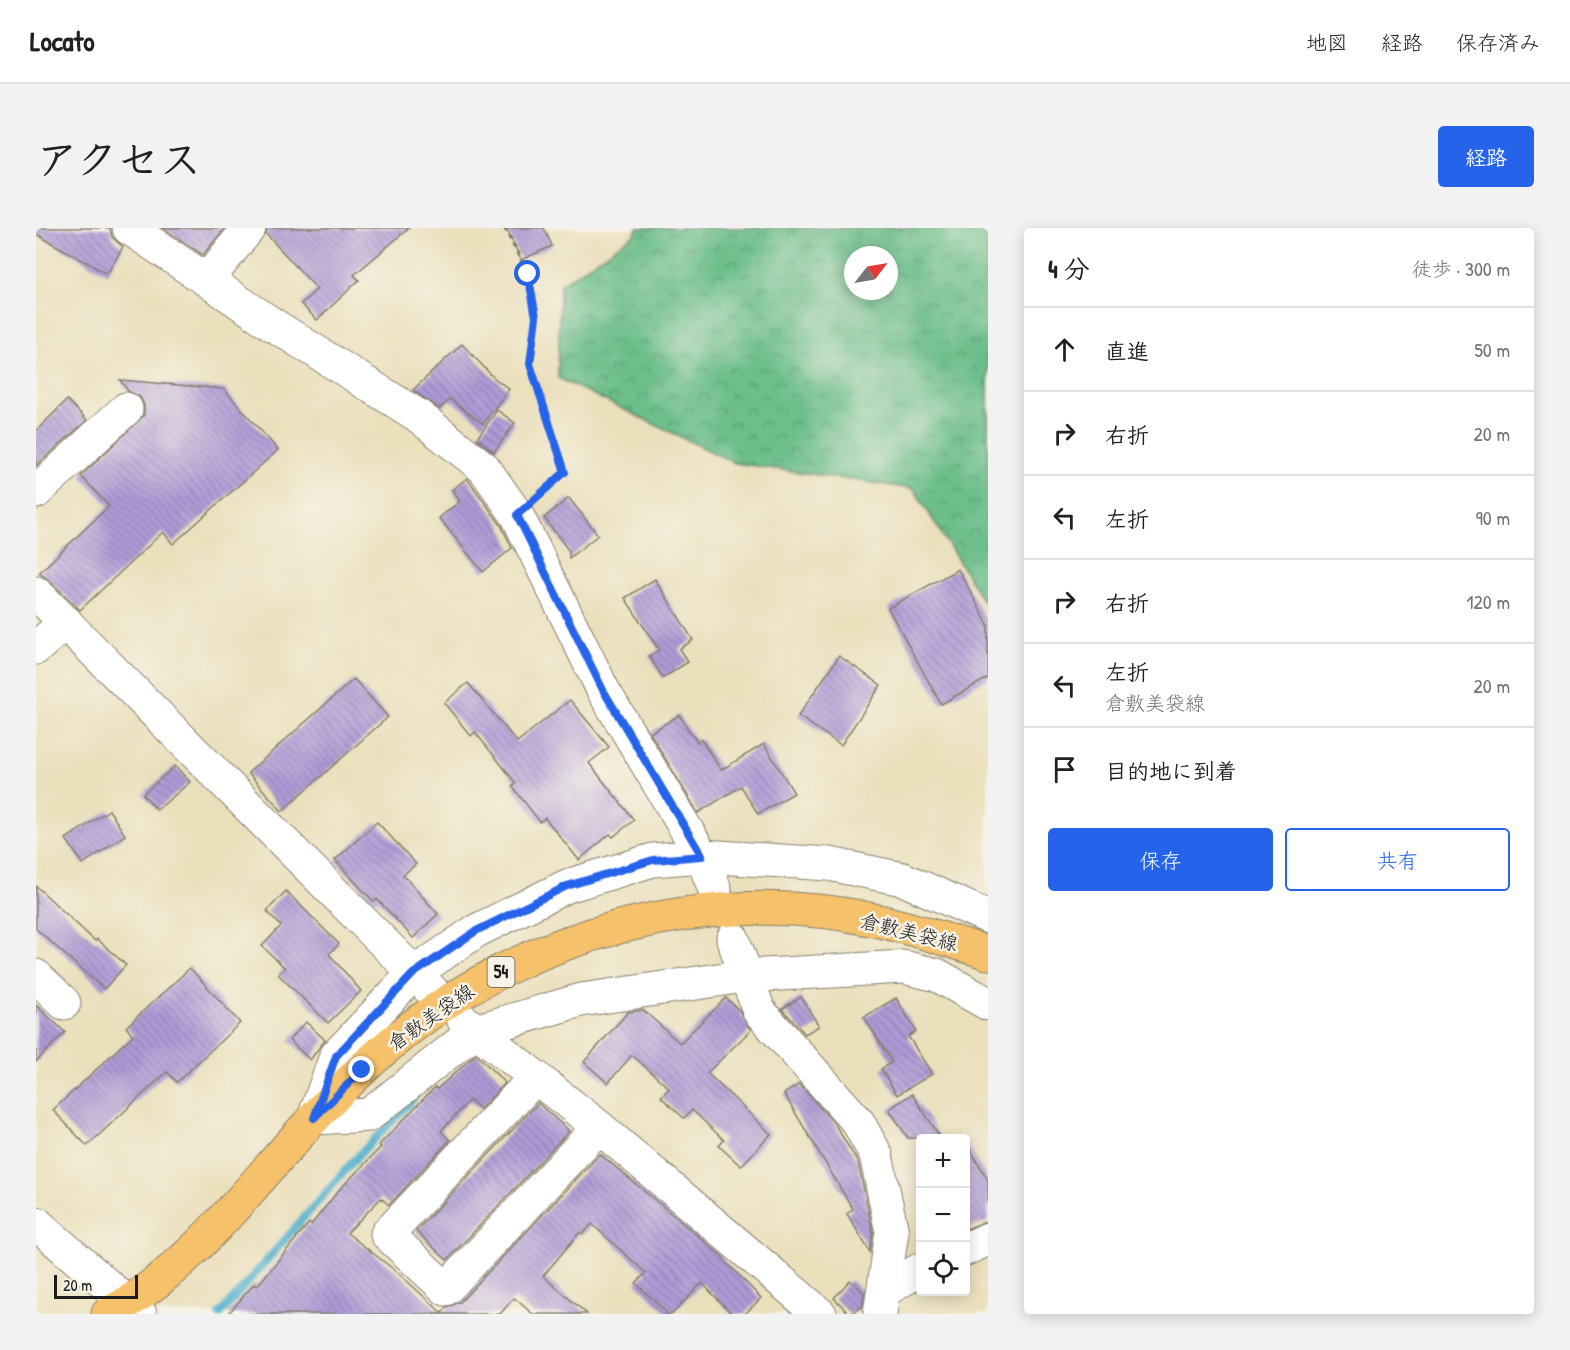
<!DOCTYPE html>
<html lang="ja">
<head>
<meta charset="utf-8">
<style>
	:root { --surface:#fff; --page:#f2f2f2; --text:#202124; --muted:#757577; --line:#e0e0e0; --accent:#2563eb }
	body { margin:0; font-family:"Patrick Hand","Klee One",sans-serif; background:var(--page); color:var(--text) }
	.controls { position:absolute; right:18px; bottom:18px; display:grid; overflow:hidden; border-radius:6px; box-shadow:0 3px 15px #0003 }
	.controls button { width:54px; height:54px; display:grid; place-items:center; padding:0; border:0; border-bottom:2px solid var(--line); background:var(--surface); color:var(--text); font:30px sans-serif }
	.compass { position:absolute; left:808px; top:18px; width:54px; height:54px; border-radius:50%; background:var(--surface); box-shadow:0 3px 15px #0003; rotate:59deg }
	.scale { position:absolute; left:18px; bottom:15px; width:84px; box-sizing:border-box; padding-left:6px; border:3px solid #1c1c1c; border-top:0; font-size:16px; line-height:21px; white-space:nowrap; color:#1c1c1c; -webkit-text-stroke:4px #f7f3e8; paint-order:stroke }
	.stop { position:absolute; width:18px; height:18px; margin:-14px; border:4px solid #2563eb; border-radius:50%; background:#fff }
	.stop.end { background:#2563eb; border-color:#fff; box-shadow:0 2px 6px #0008 }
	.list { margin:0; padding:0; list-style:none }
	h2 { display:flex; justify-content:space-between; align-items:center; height:78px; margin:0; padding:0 24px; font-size:26px }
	h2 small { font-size:20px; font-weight:400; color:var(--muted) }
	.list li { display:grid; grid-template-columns:39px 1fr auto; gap:18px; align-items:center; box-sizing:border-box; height:84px; padding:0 24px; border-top:2px solid var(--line) }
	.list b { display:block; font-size:22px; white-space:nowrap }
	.list p { margin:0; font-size:20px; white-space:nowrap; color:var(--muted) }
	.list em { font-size:20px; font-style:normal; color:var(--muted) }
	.actions { display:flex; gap:12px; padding:18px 24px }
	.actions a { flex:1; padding:14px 0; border:2px solid var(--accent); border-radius:6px; text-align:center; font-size:21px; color:var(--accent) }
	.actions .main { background:var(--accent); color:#fff }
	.icon { flex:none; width:33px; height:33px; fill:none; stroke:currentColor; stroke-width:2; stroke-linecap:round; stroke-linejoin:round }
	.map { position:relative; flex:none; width:952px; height:1086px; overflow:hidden; border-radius:6px }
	header { display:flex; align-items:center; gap:36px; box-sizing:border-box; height:84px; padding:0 30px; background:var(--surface); border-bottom:2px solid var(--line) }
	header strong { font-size:28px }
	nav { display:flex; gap:33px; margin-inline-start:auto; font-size:21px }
	.intro { display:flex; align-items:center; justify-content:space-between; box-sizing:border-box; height:144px; padding:0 36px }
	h1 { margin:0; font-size:42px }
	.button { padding:15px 27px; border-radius:6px; background:var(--accent); color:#fff; font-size:21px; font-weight:700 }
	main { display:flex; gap:36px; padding:0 36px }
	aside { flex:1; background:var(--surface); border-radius:6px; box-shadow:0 3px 15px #0003 }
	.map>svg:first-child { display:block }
	.forest { fill:url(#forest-crowns); stroke:#446d53; stroke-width:1.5; fill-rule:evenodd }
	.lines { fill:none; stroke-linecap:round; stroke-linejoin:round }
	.stream { stroke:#4db0cc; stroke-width:8 }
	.building { fill:url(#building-back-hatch) }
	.minor-casing { stroke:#847e6c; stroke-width:35 }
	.major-casing { stroke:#847e6c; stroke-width:35 }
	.path { stroke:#847e6c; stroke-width:4; stroke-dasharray:4.5 4.5; stroke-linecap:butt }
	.minor { stroke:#fff; stroke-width:33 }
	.major { stroke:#f5c16b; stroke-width:33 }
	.route { stroke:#2563eb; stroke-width:8 }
	.labels { text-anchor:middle; stroke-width:5; stroke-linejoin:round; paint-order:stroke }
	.shield { fill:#f7f3e8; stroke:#5e5c59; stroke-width:1.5 }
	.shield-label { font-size:18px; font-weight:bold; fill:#1c1c1c }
	.street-label { font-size:20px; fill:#1c1c1c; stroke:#f7f3e8 }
</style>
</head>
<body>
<header>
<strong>Locato</strong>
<nav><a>地図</a><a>経路</a><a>保存済み</a></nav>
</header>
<div class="intro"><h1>アクセス</h1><a class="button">経路</a></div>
<main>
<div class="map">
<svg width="952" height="1086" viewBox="0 0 952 1086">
	<defs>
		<pattern id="forest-crowns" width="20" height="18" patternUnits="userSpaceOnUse" patternTransform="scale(1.5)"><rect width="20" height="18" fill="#6cbe8a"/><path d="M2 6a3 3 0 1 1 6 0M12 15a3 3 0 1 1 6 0" fill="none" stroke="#589a70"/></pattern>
		<pattern id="building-back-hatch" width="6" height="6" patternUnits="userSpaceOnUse" patternTransform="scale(1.5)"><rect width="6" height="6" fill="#af9bd7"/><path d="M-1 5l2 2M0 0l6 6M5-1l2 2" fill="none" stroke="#8e7eae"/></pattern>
	</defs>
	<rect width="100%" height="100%" fill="#f7f3e8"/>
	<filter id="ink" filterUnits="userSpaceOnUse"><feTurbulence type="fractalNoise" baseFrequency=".0167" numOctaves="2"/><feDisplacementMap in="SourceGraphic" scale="12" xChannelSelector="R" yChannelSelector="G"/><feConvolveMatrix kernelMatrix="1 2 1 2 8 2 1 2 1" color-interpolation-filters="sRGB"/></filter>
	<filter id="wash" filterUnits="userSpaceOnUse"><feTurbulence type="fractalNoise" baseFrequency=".008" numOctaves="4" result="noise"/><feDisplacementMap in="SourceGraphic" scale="24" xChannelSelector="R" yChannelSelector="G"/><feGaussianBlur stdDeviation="1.35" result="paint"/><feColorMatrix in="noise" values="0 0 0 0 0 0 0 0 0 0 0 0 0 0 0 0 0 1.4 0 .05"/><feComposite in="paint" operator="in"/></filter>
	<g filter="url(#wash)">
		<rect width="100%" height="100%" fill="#ebe0bc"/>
		<path class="forest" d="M601,0H952V381L878,261L699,235L522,150L524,57L599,6ZM817,27H853V63H817Z"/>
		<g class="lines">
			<path class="stream" d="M184,1086L319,931L377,872"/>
		</g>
		<g id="blocks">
			<g class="building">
				<path d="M0,0H74L76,9L87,19L71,46L0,6Z"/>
				<path d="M127,0H189L167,27Z"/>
				<path d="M231,0H373L318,47L323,52L281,92L265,76L281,61L230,6Z"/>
				<path d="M470,0H508L516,18L485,32Z"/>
				<path d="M426,116L457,149L473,161L447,196L414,171L404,181L377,162Z"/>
				<path d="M84,152L188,161L242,222L137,316L127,304L44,382L13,352L3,345L73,278L45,248L108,187V177L104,169L92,163Z"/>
				<path d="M31,172L51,192L0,238V203Z"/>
				<path d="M461,182L479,195L458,224L441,210Z"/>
				<path d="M431,250L465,297L476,320L447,344L403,290L424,273L416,262Z"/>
				<path d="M533,270L562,307L533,330V323L508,290Z"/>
				<path d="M922,341L952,396V450L905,476L852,380Z"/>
				<path d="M619,351L657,412L643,421L652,434L627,450L613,428L623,422L589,370Z"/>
				<path d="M803,428L845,457L805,517L762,488Z"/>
				<path d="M318,451L352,489L246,583L212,545Z"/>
				<path d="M432,455L481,514L534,472L573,519L553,535L598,592L577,609L574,606L543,632L509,590L504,594L476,558L480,555L439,504L435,508L408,475Z"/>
				<path d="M643,487L661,514L665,511L685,542L728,516L758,565L722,586L705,558L662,585L614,505Z"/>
				<path d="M139,538L154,554L121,582L107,566Z"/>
				<path d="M73,582L89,607L47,636L30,611Z"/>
				<path d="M341,594L380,636L367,647L402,686L377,710L341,671L338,674L299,632Z"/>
				<path d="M0,658L59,713L61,711L90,737L68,761L0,701Z"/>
				<path d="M250,663L303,716L293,726L325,763L292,795L242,746L249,740L226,718L245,698L231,683Z"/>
				<path d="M154,740L204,795L141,854L131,844L51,918L17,882L97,807L90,799Z"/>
				<path d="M765,769L783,798L769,806L746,781Z"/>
				<path d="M690,770L703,782L715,802L671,845L735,906L705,938L683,918L688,912L656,882L648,890L625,869L633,860L596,827L572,855L548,834L592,784L607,782L644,815Z"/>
				<path d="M860,770L880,803L872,808L896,846L861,867L845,841L856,834L828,789Z"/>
				<path d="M0,777L29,804L0,834Z"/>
				<path d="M270,794L289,812L274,832L253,812Z"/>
				<path d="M440,826L469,855L444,881L434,872L405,903L414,912L353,977L345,970L311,1005L361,1044L406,1085L411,1079L424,1074L564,926L688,1030L687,1031L725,1070L709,1086H696L666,1055L636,1086H632L600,1055L610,1045L556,996L547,1006L544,1004L507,1048L551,1086H497L478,1070L464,1086H192L218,1056L221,1058L273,995L275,997L302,963L345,919L343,917L399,859L401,861Z"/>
				<path d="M763,856L798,895L822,934L837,1005L834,1024L811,986L817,981L748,866Z"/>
				<path d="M876,866L905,910H872L853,881Z"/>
				<path d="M502,875L533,903L411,1032L380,1003Z"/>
				<path d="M930,914L952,952V993L930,1001Z"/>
				<path d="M814,1052L828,1065L826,1079L814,1086L798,1070Z"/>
			</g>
		</g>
	</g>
	<g filter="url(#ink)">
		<use href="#blocks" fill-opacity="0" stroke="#847e6c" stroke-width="1.5"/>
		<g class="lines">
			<defs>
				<g id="minor">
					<path d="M93,0L236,96L381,187L448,240L481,287L567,462L666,628L679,662"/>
					<path d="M171,52L213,0"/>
					<path d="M0,264L90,181"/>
					<path d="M0,365L396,763"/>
					<path d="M0,420L30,394"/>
					<path d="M952,689L867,651L793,636L666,628L617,632L531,658L440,703L377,746L300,828L278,890L333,887L439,803L545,772L709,748L867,739L901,747L952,776"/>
					<path d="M697,711L723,783L822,894L840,927L856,1004L844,1086"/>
					<path d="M0,748L28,775"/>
					<path d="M428,793L563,899L784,1086"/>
					<path d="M500,849L351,1006L410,1061L563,899"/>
					<path d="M0,995L104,1086"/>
					<path d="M930,1021L952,1011"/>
					<path d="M849,1062L885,1041"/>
				</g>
				<path id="major" d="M72,1086C156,1041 213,959 277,891C302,864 329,837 358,813C487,705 674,656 838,692C877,700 914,713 952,725"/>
			</defs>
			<use href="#minor" class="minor-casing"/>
			<use href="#major" class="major-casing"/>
			<path class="path" d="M469,0L492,46L500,89L493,136L529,244L504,267"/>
			<use href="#minor" class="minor"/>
			<use href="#major" class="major"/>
		</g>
	</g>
	<g class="lines" filter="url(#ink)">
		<path class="route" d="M326,842L278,890L300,828L377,746L440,703L531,658L617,632L666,628L567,462L481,287L529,244L494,136L500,89L492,46"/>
	</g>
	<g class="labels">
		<rect class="shield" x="451.5" y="729" width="27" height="30" rx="4.5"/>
		<g class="shield-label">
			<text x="465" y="750">54</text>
		</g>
		<g class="street-label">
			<text transform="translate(873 704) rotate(14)" y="7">倉敷美袋線</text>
			<text transform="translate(395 789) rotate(-35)" y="7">倉敷美袋線</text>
		</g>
	</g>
</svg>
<div class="controls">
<button>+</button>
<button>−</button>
<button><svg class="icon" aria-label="locate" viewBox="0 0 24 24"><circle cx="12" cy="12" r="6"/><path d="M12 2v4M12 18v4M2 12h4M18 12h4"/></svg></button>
</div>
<svg class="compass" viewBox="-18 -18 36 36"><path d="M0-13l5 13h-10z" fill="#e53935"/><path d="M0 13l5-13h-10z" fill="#757577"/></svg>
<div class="scale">20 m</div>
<div class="stop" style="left:492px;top:46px"></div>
<div class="stop end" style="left:326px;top:842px"></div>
</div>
<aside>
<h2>4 分<small>徒歩 · 300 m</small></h2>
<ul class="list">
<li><svg class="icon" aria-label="ahead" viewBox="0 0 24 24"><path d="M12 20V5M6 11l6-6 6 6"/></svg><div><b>直進</b></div><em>50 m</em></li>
<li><svg class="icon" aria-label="right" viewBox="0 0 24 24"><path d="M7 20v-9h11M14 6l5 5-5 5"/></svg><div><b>右折</b></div><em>20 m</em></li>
<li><svg class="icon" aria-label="left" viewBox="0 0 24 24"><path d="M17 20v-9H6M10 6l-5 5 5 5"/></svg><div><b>左折</b></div><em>90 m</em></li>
<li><svg class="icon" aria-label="right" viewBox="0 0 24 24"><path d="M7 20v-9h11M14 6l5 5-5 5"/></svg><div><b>右折</b></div><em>120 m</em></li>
<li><svg class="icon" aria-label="left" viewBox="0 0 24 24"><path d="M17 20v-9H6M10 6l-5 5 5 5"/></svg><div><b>左折</b><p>倉敷美袋線</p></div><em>20 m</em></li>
<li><svg class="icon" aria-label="arrive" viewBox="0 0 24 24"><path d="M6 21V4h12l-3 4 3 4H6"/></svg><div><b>目的地に到着</b></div></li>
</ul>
<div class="actions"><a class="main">保存</a><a>共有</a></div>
</aside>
</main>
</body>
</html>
